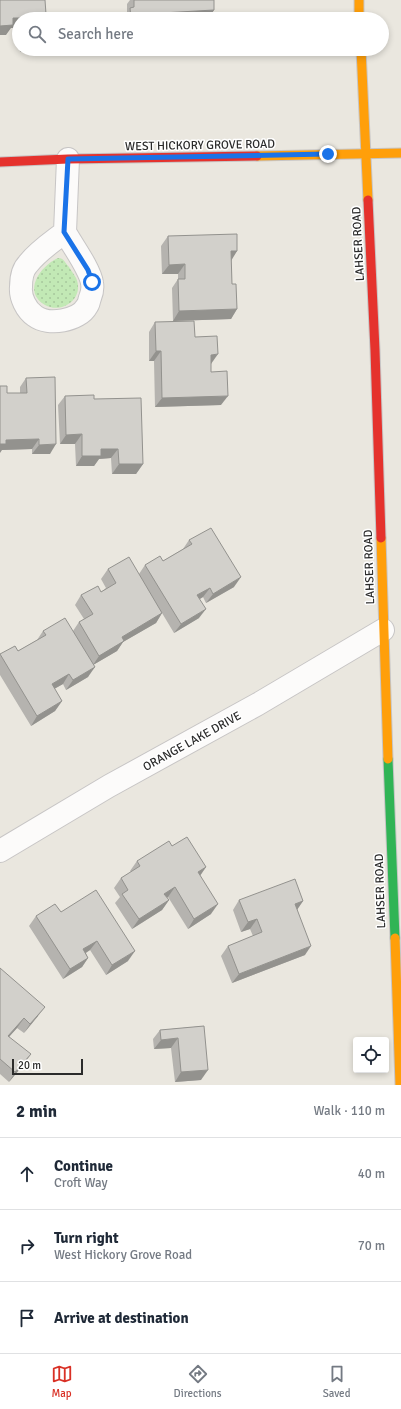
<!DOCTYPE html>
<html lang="en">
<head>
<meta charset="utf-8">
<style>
	:root { --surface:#fff; --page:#f6f6f7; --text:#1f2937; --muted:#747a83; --line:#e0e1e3; --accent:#d93025 }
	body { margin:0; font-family:Signika,sans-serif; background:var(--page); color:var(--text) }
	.controls { position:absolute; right:12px; bottom:12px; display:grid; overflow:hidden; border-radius:4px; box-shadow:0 2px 6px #0003 }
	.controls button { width:36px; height:36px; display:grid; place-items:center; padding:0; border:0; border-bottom:1px solid var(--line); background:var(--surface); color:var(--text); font:20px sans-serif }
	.scale { position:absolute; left:12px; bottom:10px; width:71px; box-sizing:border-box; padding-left:4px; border:2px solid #2b2b2b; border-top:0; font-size:11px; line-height:14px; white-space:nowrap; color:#2b2b2b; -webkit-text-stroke:3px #fff; paint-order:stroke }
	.stop { position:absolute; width:12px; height:12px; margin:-9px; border:3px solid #1a73e8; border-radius:50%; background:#fff }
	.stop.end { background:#1a73e8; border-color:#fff; box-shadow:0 1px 4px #0008 }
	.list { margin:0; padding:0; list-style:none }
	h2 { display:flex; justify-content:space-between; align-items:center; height:52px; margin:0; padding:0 16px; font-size:17px }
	h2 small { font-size:13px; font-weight:400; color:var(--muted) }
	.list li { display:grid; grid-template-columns:26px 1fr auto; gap:12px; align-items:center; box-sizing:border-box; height:72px; padding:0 16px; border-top:1px solid var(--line) }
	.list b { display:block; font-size:15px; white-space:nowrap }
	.list p { margin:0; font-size:13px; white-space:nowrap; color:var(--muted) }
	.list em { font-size:13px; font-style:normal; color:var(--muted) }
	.icon { flex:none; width:22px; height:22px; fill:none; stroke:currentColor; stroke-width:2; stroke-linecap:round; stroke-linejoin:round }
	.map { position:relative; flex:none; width:401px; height:1085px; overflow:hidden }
	.search { position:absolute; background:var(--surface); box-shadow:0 2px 6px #0003; left:12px; right:12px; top:12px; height:44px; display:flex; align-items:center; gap:10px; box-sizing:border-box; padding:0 14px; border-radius:22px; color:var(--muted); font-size:15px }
	.sheet { height:268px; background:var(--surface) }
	nav { display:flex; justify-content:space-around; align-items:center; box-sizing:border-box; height:56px; border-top:1px solid var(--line); background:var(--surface); font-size:11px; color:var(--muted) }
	nav a { display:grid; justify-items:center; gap:2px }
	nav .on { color:var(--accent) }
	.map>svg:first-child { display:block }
	.grass { fill:url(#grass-dots) }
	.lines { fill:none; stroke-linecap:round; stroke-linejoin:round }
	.street-casing { stroke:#c7c5c5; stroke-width:24 }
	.fast-casing { stroke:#c7c5c5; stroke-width:11 }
	.slow-casing { stroke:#c7c5c5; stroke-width:11 }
	.jam-casing { stroke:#c7c5c5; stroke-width:11 }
	.street { stroke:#fcfbfa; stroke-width:22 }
	.fast { stroke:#30b455; stroke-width:9 }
	.slow { stroke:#ff9f0a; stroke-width:9 }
	.jam { stroke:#e5322d; stroke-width:9 }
	.wall { fill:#b5b3af }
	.shaded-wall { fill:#93928e }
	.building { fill:#d2d0cb; stroke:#93928e }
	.route { stroke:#1a73e8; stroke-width:5 }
	.labels { text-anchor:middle; stroke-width:3; stroke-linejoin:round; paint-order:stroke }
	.street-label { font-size:12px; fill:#2b2b2b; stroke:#fff }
</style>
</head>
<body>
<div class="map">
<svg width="401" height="1085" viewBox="0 0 401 1085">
	<defs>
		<pattern id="grass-dots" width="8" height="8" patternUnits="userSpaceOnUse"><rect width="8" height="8" fill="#c2e9b5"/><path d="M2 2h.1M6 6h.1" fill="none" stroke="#a7c89c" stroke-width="1.8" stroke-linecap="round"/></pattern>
	</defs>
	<rect width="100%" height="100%" fill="#eae7df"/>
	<path class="grass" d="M58,258C64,258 65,263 69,267C73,274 78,278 78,286C79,303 59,313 45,305C22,292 40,266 58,258Z"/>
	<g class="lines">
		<defs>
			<g id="street">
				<path d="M65,232C72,245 90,269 92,283C93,288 92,293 90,298C89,300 89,304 87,306C79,321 48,326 35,316C26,310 20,297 21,287C21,279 22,270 28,264C38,251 52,242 65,232L68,159"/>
				<path d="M0,851L109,786L258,704L383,630"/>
			</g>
			<path id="fast" d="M388,759L395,938"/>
			<g id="slow">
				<path d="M359,0V19"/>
				<path d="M361,49L368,200"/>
				<path d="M257,156L401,153"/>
				<path d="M381,538L388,759"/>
				<path d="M395,938L400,1085"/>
			</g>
			<g id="jam">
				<path d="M0,162L68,159L257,156"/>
				<path d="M368,200L375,350L381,538"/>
			</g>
		</defs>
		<use href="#street" class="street-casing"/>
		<use href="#fast" class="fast-casing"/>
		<use href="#slow" class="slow-casing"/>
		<use href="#jam" class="jam-casing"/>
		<use href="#street" class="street"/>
		<use href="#fast" class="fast"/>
		<use href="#slow" class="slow"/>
		<use href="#jam" class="jam"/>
	</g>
	<g class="wall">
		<path d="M130,0H214V10L208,19H124V17L127,12V4Z"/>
		<path d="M168,236L237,251L231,259L232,284L237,309L231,319L173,321L172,288L178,279V274H162L161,246Z"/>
		<path d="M155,322L195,337L211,364V372L221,405L155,407L154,361H149V332Z"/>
		<path d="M26,378L50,454H32V449L2,450L7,393H20V387Z"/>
		<path d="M65,396L94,399L143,464L136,474H112L111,458L99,459L94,466H76L75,444H60L58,405Z"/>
		<path d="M189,540L234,587L206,603L203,597L200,599L199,618L174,633L162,613L156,623L123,642L117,651L93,665L88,677L66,690L63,684L54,689L62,701L55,711L31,726L0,675V654L18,651L37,640L43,631H73L79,622L84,619L75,605L81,595L101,592L106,588L101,579L108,569L139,574L145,565L163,561L183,549Z"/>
		<path d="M172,846L206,867L200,876L211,914L188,929L168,897L167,898L169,900L162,910L132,929L115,903L120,897L114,888L121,878L131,872L130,871L137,861Z"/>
		<path d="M239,900L303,901L297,909L305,955L232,983L221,956L228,946L253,936L250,929L241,932L233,910Z"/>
		<path d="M61,912L128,961L106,975L90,950L86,953L88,958L82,967L63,979L29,926L36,916Z"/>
		<path d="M0,968L38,1016L24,1033L17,1028L9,1036L24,1064L9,1082L0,1074Z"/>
		<path d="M204,1026L201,1080L175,1082L171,1048L154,1049L153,1039L160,1030Z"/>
	</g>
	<g class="shaded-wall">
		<path d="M214,10L208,19H157L162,13Z"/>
		<path d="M13,18H26L25,19H19V28H11L6,35H0V26Z"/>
		<path d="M22,49H54L52,52H20Z"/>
		<path d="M231,251H237L231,261Z"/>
		<path d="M185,264L178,274H162L169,265Z"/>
		<path d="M237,309L231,319L173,321L179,311Z"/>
		<path d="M156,351H161L154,361H149Z"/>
		<path d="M218,354L211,364V355Z"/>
		<path d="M228,396L221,405L155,407L162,398Z"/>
		<path d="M82,434L75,444H60L66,435Z"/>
		<path d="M39,439L32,449L2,450L0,453V444L6,440Z"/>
		<path d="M56,444L50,454H32L39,445Z"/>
		<path d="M101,449H118L111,458L99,459L94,466H76L82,456Z"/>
		<path d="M119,464H143L136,474H112Z"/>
		<path d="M241,577L234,587L206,603L213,594Z"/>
		<path d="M210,588L203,597L191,604L197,595Z"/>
		<path d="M206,609L199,618L174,633L181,624Z"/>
		<path d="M162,613L156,623L123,642L117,651L93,665L99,656L122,637Z"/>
		<path d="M95,667L88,677L66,690L73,680Z"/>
		<path d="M69,674L63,684L45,694L52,684Z"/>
		<path d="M62,701L55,711L31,726L37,716Z"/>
		<path d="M206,867L199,877L198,872Z"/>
		<path d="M175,887L168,897L158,903L164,894Z"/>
		<path d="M169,900L162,910L132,929L139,919Z"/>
		<path d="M303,901L297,910L295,904Z"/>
		<path d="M218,904L211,914L188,929L194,919Z"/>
		<path d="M257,919L250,929L241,932L248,922Z"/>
		<path d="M97,941L90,950L76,959L83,949Z"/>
		<path d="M311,946L305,955L232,983L239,974Z"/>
		<path d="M135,951L128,961L106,975L112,965Z"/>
		<path d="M88,958L82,967L63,979L70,969Z"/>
		<path d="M45,1007L38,1016L24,1033L30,1024Z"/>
		<path d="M24,1018L17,1028L2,1045L8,1036Z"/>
		<path d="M178,1038L171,1048L154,1049L161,1040Z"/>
		<path d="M31,1054L24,1064L9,1082L15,1072Z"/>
		<path d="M208,1070L201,1080L175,1082L181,1072Z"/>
	</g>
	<g class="building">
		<path d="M0,0H45L46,14L58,13V19H26V18H13V25L0,26Z"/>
		<path d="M134,0H214V10L162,13V19H131L130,8L134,7Z"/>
		<path d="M237,234V251H231L232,284H236L237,309L179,311L178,279H185V264L169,265L168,236Z"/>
		<path d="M194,321L195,337L217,336L218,354L211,355V372L227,371L228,396L162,398L161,351H156L155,322Z"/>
		<path d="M55,377L56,444L39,445V439L6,440V444H0V386H7V393H27L26,378Z"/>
		<path d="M94,395V399L141,398L143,464H119L118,449H101V456H82V434L66,435L65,396Z"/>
		<path d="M211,528L241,577L213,594L210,588L197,595L206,609L181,624L145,565L160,556L163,561L192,544L189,540Z"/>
		<path d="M129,557L162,613L122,637L124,641L99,656L79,622L93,614L81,595L98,586L101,592L116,583L108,569Z"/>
		<path d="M65,618L95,667L73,680L69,674L52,684L62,701L37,716L0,654L15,646L18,651L46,635L43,631Z"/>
		<path d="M187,837L206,867L198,872L218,904L194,919L175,887L164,894L169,900L139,919L122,894L128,890L121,878L140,866L137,861L169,841L172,846Z"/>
		<path d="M295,879L303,901L295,904L311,946L239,974L228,946L262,932L257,919L248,922L239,900Z"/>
		<path d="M96,890L135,951L112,965L97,941L83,949L88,958L70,969L36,916L55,904L61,912Z"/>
		<path d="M0,968L45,1007L30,1024L24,1018L8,1036L31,1054L15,1072L0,1059Z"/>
		<path d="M204,1026L208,1070L181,1072L178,1038L161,1040L160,1030Z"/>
	</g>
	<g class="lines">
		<path class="route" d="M92,282L88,270L64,232L68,159L328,154"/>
	</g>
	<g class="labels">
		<g class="street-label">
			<text transform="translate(200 145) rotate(-1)" y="4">WEST HICKORY GROVE ROAD</text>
			<text transform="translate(358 244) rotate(-93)" y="4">LAHSER ROAD</text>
			<text transform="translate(369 567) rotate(-92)" y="4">LAHSER ROAD</text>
			<text transform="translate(192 741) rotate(-29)" y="4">ORANGE LAKE DRIVE</text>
			<text transform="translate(380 891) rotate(-92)" y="4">LAHSER ROAD</text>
		</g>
	</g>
</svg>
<div class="controls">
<button><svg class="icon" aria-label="locate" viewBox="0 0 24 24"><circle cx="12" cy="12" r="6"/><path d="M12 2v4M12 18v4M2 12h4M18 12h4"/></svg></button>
</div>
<div class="scale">20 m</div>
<div class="stop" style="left:92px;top:282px"></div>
<div class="stop end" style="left:328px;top:154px"></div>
<div class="search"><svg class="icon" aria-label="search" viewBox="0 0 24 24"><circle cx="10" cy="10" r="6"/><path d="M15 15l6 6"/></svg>Search here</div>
</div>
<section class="sheet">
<h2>2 min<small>Walk · 110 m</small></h2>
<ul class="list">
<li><svg class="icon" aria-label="ahead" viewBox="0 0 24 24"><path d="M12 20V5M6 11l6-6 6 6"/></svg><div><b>Continue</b><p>Croft Way</p></div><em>40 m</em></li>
<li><svg class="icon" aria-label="right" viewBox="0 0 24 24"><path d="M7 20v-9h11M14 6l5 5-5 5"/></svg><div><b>Turn right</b><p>West Hickory Grove Road</p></div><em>70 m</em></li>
<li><svg class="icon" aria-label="arrive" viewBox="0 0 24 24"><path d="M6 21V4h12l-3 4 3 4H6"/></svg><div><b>Arrive at destination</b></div></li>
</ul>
</section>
<nav>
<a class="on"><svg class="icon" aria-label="map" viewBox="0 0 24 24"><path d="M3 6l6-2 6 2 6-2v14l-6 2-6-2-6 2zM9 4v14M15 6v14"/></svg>Map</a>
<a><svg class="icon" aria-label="directions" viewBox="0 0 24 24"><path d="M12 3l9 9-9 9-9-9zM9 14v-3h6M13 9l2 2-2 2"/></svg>Directions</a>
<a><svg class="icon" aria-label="saved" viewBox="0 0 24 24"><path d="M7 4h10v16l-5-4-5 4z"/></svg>Saved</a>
</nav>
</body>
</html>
